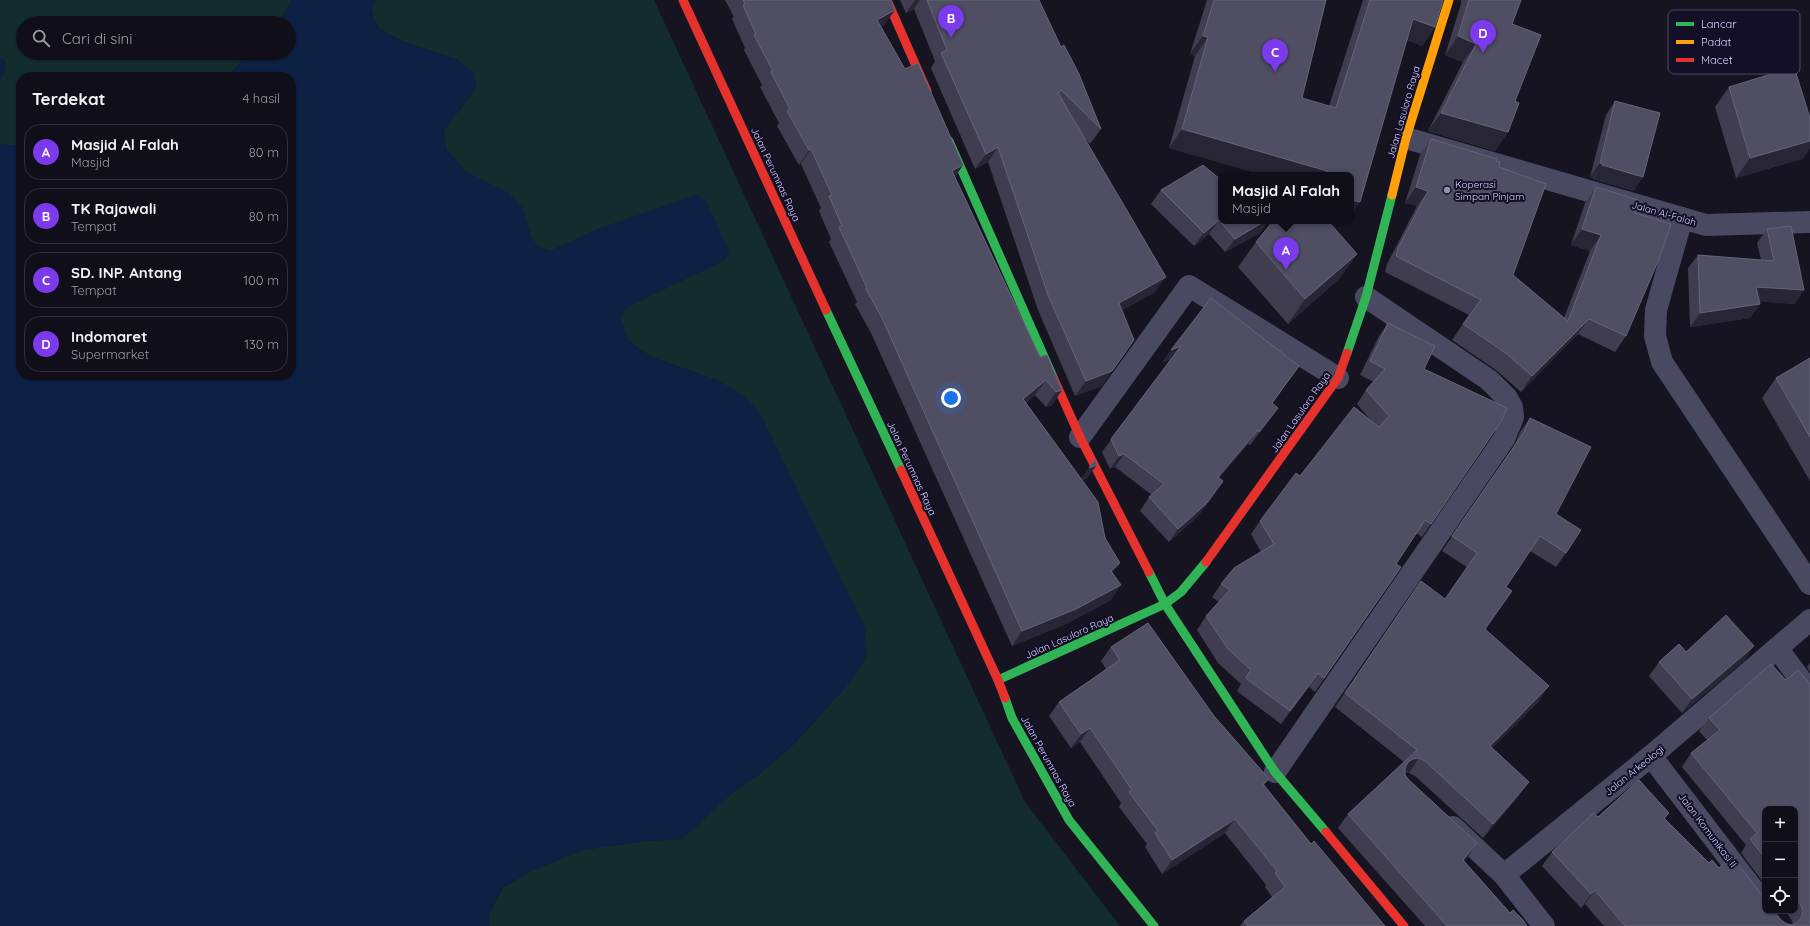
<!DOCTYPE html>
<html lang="id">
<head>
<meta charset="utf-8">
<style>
	:root { --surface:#100f19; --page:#1e1d26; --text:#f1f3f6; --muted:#9c9ca2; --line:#302f38; --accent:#7c3aed }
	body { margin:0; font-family:Quicksand,sans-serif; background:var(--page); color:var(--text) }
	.controls { position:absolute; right:12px; bottom:12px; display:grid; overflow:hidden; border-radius:8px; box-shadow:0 1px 3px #0004 }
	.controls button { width:36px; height:36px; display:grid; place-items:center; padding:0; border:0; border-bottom:1px solid var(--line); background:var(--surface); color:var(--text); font:20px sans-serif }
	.you { position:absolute; left:951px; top:398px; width:14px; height:14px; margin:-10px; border:3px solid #fff; border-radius:50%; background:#1a73e8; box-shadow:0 0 0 6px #1a73e833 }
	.badge { display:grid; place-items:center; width:26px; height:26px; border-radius:50%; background:var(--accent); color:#fff; font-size:13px; font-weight:700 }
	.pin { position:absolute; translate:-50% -33px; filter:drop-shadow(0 1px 2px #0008) }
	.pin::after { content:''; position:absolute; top:21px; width:14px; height:12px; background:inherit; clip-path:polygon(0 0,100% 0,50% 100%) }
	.popup { position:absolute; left:1218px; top:172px; width:136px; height:52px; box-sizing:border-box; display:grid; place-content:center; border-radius:8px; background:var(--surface); filter:drop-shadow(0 1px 3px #0005); font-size:13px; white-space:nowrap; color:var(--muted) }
	.popup b { font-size:15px; color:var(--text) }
	.popup::after { content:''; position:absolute; left:50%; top:100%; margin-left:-8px; border:8px solid transparent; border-top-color:var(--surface) }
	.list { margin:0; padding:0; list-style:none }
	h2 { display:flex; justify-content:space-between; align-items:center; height:52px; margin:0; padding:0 16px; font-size:17px }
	h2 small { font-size:13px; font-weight:400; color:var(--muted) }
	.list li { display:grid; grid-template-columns:26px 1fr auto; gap:12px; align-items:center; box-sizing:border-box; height:56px; margin:0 8px 8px; padding:0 8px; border:1px solid var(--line); border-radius:16px }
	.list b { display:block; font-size:15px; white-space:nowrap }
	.list p { margin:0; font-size:13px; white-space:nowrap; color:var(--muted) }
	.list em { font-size:13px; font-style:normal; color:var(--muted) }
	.icon { flex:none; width:22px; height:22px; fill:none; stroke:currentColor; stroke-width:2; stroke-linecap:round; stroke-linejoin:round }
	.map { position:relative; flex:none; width:1810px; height:926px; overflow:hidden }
	.search { position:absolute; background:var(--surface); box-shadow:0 1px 3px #0004; left:16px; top:16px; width:280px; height:44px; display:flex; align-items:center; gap:10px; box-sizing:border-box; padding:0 14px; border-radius:22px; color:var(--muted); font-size:15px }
	.panel { position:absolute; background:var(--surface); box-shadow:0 1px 3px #0004; left:16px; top:72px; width:280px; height:308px; border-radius:16px }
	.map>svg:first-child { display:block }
	.green { fill:#132c2d }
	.water { fill:#0d2144 }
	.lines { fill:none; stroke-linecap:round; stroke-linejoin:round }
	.street { stroke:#4a4962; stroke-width:22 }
	.fast { stroke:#30b455; stroke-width:9 }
	.slow { stroke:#ff9f0a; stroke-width:9 }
	.jam { stroke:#e5322d; stroke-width:9 }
	.wall { fill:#403d50 }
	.shaded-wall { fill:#282635 }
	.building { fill:#504e63; stroke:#66637b }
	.poi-dot { fill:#9591b1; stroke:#130f26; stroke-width:1.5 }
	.labels { text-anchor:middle; stroke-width:4; stroke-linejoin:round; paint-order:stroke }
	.street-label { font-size:10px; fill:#d9d4ff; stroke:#130f26 }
	.poi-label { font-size:10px; fill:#d9d4ff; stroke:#130f26; text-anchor:start }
	.key { fill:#130f26; stroke:#4e4a67; stroke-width:1 }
	.key-label { font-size:11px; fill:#d9d4ff }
</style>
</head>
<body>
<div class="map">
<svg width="1810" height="926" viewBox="0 0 1810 926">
	<rect width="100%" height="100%" fill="#161421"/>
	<g class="green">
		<path d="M0,0H292L279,23H23V53H250L227,77H21V146L0,144V80L5,62L0,57Z"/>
		<path d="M376,0H654L1025,802L1120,926H489V914L503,887L531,871L582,850L645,841L681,839L731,794L759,774L794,744L849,683L867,656L719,381L651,357L628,341L620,316L627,307L726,259L598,229L551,251L538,247L531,237L521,207L508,193L465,172L447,150L443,131L476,88L458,60L402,41L378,28L371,10Z"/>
	</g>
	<g class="water">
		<path d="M292,0H376L371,10L378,28L402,41L458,60L474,73L476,88L443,131L447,150L465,171L508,193L522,207L531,237L538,247L551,251L598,229L696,195L706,201L729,250L726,259L627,307L620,316L628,341L651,357L719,381L744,396L760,413L865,628L867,656L849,683L794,744L759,774L731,794L696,827L681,839L645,841L582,850L531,871L503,887L489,914V926H0V144L21,146V375H291V77H227L250,53H289V23H279Z"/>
		<path d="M0,57C7,64 7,73 0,80Z"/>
	</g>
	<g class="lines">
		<g class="street">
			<path d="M1406,138L1706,225L1810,222"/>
			<path d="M1682,218L1656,310L1655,336L1662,362L1810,584"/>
			<path d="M1080,437L1189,286L1338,378"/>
			<path d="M1777,648L1810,692"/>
			<path d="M1651,756L1765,905"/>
			<path d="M1275,772L1504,439L1513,417L1512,407L1507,398L1489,380L1366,297"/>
			<path d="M1453,827L1504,875"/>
			<path d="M1544,926L1504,875L1651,756L1810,620"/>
		</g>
		<g class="fast">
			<path d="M949,141L1053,377"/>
			<path d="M826,310L901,470"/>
			<path d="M1347,353L1366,297L1392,195"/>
			<path d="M1149,572L1165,604L1275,772L1326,832"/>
			<path d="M998,680L1165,604L1181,592L1206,562"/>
			<path d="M1005,698L1012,718L1069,820L1154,926"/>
		</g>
		<path class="slow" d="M1392,195L1406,138L1449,0"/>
		<g class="jam">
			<path d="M683,0L826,310"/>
			<path d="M887,0L927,91"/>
			<path d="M1053,377L1080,437L1149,572"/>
			<path d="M901,470L998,680L1005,698"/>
			<path d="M1206,562L1338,378L1347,353"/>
			<path d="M1326,832L1404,926"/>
		</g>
	</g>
	<g class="wall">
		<path d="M725,0H891L895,10L884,25L881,27L905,69L963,165L955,177L1040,357L1062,390L1052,405L1046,407L1035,395L1026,403L1081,479L1087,478L1082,480L1105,538L1113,573L1111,600L1066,624L1012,646L871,333L855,304L857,302L829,242L831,239L819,211L821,208L801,164L799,165L777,126L779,123L760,87L762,85L744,50L745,48L732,19L734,17Z"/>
		<path d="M900,0H1039L1061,47L1101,129L1090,144L1085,139L1155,292L1122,310L1102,386L1075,396L1038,310L988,162L975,169L931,68L935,61L914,9L906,13Z"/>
		<path d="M1207,0H1326L1302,98L1329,106L1363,0H1443L1435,27L1422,46L1407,40L1351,175H1264L1169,148L1195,56L1190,54Z"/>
		<path d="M1461,0H1521L1512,24L1515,101L1508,132L1495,151L1428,131L1463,62L1445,55L1461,4Z"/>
		<path d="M1729,87L1810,118V148L1802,159L1736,178L1715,107Z"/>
		<path d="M1615,101L1634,191L1593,179V178L1590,177L1606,115Z"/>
		<path d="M1431,139L1496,161L1499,167L1513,275L1564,318L1590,251L1571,245L1585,203L1596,187L1635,213L1626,336L1615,352L1578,334L1521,392L1496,370L1452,340L1469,315L1385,272L1387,264L1417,206L1405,203L1420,155Z"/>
		<path d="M1161,190L1221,221H1268L1260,233L1225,252L1209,234L1194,246L1151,204Z"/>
		<path d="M1767,229L1795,304L1759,301L1760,304L1750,318L1690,327L1688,268L1698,255L1761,260L1757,243Z"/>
		<path d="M1256,242L1357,254L1339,279L1288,324L1238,267Z"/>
		<path d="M1388,323L1424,369L1502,420L1422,537L1416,533L1396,564L1401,567L1315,692L1309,687L1281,724L1238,692L1237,691L1241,684L1218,663L1197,630L1206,616L1219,602L1212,597L1221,584L1261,552L1251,534L1260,521L1300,476L1373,423L1357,404L1366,390L1374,382L1360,375L1379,336Z"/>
		<path d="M1171,350L1299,366L1272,404L1278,408L1269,421L1250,445L1248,444L1219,478L1214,494L1198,516L1169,542L1140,511L1149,497L1152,495L1115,467L1110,469L1102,452L1171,359L1162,363Z"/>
		<path d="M1810,358V481L1762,398L1776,378Z"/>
		<path d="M1530,418L1566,553L1556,567L1530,551L1506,587L1485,630L1539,701L1492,748L1519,796L1483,838L1415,776L1409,773H1405V775L1409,780L1477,843L1464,861L1510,913L1527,926H1425L1338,828L1348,814L1404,762L1335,707L1421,581L1445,599L1467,567L1442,551L1514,446L1520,432Z"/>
		<path d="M1111,647L1214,716L1269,779L1264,785L1311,844L1385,926H1240L1244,921L1272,897L1265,887L1266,885L1225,833L1162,874L1145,847L1147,844L1119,807L1121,803L1080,742L1071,748L1049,716L1059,702L1106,669L1101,661Z"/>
		<path d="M1686,652L1745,660L1682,713L1649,676L1659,662Z"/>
		<path d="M1810,663V672L1807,667Z"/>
		<path d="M1771,664L1786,680L1798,670L1810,684V926H1604L1585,904L1581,908L1542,866L1552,852L1594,813L1598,817L1639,780L1669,813L1665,819L1709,863L1712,860L1719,868L1732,856L1765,899V911H1774L1781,920L1787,924H1793L1791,919L1785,911H1795V809H1765V885L1741,853L1746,845L1682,767L1691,753L1707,740L1699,731L1709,718Z"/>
	</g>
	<g class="shaded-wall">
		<path d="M915,0H920L914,9L906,13Z"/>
		<path d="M895,10L884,25L867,35L877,20Z"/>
		<path d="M1413,19L1435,27L1422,46L1400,37Z"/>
		<path d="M1203,36L1208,37L1195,56L1190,54Z"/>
		<path d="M1458,36L1476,44L1463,62L1445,55Z"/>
		<path d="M1441,113L1508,132L1495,151L1428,131Z"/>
		<path d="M1182,129L1327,171L1324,175H1264L1169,148Z"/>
		<path d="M1810,141V148L1802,159L1736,178L1750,158Z"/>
		<path d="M998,147L988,162L975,169L986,154Z"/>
		<path d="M811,149L801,164L799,165L809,150Z"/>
		<path d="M1600,163L1603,164L1593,178L1590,177Z"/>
		<path d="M963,165L953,180L952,171Z"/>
		<path d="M1602,165L1643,177L1634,191L1593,179Z"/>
		<path d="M1416,187L1428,191L1417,206L1405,203Z"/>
		<path d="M1351,200L1360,202L1351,215Z"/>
		<path d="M1219,220L1209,234L1194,246L1204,233Z"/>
		<path d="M1265,221H1268L1260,233L1225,252L1235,239Z"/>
		<path d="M1582,229L1601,235L1590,251L1571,245Z"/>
		<path d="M1357,254L1339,279L1288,324L1305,299Z"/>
		<path d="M1166,277L1155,292L1109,317L1119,303Z"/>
		<path d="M1756,287L1804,290L1795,304L1746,301Z"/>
		<path d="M1760,304L1750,318L1690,327L1700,313Z"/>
		<path d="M1589,319L1578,334L1521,392L1532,376Z"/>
		<path d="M1181,346L1172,359L1162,363L1171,350Z"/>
		<path d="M1124,355L1102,386L1075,396L1086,381Z"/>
		<path d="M1046,380L1035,395L1013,414L1023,399Z"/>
		<path d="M1062,390L1052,405L1046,407L1056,392Z"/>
		<path d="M1278,408L1269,421L1250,445L1259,432Z"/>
		<path d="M1258,430L1248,444L1209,490L1218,477Z"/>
		<path d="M1124,454L1115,467L1110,469L1119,456Z"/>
		<path d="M1097,465L1087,478L1079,482L1089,468Z"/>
		<path d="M1223,481L1198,516L1169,542L1178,529Z"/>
		<path d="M1120,563L1110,577L1111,571Z"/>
		<path d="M1121,585L1111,600L1066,624L1012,646L1022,631Z"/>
		<path d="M1754,646L1745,660L1682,713L1692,699Z"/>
		<path d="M1318,673L1309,687L1281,724L1290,711Z"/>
		<path d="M1549,686L1539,701L1480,760L1490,746Z"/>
		<path d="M1090,728L1080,742L1071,748L1081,734Z"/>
		<path d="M1419,758L1409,773H1403L1408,762L1413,759Z"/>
		<path d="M1529,782L1519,796L1483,838L1493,824Z"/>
		<path d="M1235,819L1225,833L1162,874L1172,860Z"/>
		<path d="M1477,843L1467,858L1453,874L1463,860Z"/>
		<path d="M1595,890L1585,904L1581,908L1591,894Z"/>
	</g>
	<g class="building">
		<path d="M743,0H891L895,10L877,20L905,69L918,63L963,165L952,171L1040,357L1047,355L1062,390L1056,392L1046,380L1023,399L1098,502L1105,538L1120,563L1111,571L1121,585L1076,609L1022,631L882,318L866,289L867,288L839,227L842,226L829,196L832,195L811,149L809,150L787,111L790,109L771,72L773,71L754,35L756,34L743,5L745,4Z"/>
		<path d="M927,0H1039L1061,47L1064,45L1079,74L1101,129L1061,90L1058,93L1166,277L1119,303L1134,340L1112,371L1086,381L1048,295L998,147L986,154L941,53L947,50Z"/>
		<path d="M1214,0H1326L1302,98L1336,108L1370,0H1443L1435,27L1413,19L1360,202L1351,200V175H1322L1327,171L1182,129L1208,37L1203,36Z"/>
		<path d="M1469,0H1521L1512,24L1541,35L1515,101L1519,103L1508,132L1441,113L1476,44L1458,36Z"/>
		<path d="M1794,67L1810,118V141L1750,158L1729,87Z"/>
		<path d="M1615,101L1660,113L1643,177L1602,165L1603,164L1600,163Z"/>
		<path d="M1431,139L1497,159L1496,161L1500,162L1499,167L1546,184L1513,275L1568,321L1601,235L1582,229L1596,187L1638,200L1635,213L1671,224L1659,259L1626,336L1589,319L1532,376L1507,354L1463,324L1481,300L1396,256L1398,248L1428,191L1416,187Z"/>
		<path d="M1203,165L1221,180V221H1265L1235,239L1219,220L1204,233L1161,190Z"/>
		<path d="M1273,221H1328L1357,254L1305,299L1256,242Z"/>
		<path d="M1791,226L1804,290L1756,287L1760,304L1700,313L1698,255L1774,261L1767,229Z"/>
		<path d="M1211,298L1299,366L1272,403L1278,408L1259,432L1258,430L1218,477L1223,481L1207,503L1178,529L1149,497L1164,484L1124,454L1119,456L1111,439L1181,346L1171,350Z"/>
		<path d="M1388,323L1435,346L1424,369L1507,408L1502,420L1431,524L1425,520L1396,564L1401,567L1324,678L1318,673L1290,711L1247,679L1246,677L1251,670L1228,649L1206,616L1230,590L1221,584L1234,568L1274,544L1260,521L1296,473L1300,476L1354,407L1379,427L1389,416L1366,390L1385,369L1370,361Z"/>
		<path d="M1810,358V437L1776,378Z"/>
		<path d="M1530,418L1591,447L1556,514L1581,530L1566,553L1540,536L1506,587L1512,591L1485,629L1549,686L1490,746L1529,782L1493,824L1425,761L1419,758L1413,759L1408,762L1405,768V775L1409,780L1477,843L1463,860L1510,913L1513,910L1523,920L1527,926H1447L1348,814L1417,750L1345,693L1421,581L1445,599L1477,553L1452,536L1524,432Z"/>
		<path d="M1095,460L1097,465L1089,468Z"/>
		<path d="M1726,615L1754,646L1692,699L1659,662L1679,644L1686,652Z"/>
		<path d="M1148,623L1214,716L1269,779L1263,784L1311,844L1314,841L1385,926H1248L1244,921L1285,887L1275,873L1277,871L1235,819L1172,860L1155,833L1158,831L1129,792L1132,790L1090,728L1081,734L1059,702L1120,660L1111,647Z"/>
		<path d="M1771,664L1786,680L1798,670L1810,684V926H1625L1595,890L1591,894L1552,852L1594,813L1598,817L1639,780L1669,813L1664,818L1709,863L1712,860L1719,868L1732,856L1765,899V911H1774L1781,920L1787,924L1792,925L1798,922L1802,916L1803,911L1801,905L1795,897V809H1765V858L1750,839L1757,833L1691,753L1720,730L1709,718Z"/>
	</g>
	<circle class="poi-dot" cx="1447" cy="190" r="4"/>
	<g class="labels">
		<g class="street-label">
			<text transform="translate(1403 112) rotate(-74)" y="4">Jalan Lasuloro Raya</text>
			<text transform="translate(776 174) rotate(65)" y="4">Jalan Perumnas Raya</text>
			<text transform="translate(1664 213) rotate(16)" y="4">Jalan Al-Falah</text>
			<text transform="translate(1300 412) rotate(-55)" y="4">Jalan Lasuloro Raya</text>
			<text transform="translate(912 468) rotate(65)" y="4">Jalan Perumnas Raya</text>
			<text transform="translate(1069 636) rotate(-24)" y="4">Jalan Lasuloro Raya</text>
			<text transform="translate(1049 761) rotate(61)" y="4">Jalan Perumnas Raya</text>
			<text transform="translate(1634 770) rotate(-39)" y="4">Jalan Arkeologi</text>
			<text transform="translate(1708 830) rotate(53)" y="4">Jalan Komunikasi II</text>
		</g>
		<g class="poi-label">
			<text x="1455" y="188">Koperasi<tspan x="1455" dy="12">Simpan Pinjam</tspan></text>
		</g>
	</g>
	<rect x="1668" y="10" width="132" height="64" rx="6" class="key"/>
	<rect x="1676" y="22" width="18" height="4" fill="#30b455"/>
	<rect x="1676" y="40" width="18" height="4" fill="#ff9f0a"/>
	<rect x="1676" y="58" width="18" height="4" fill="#e5322d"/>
	<g class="key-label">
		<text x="1701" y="28">Lancar</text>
		<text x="1701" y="46">Padat</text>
		<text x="1701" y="64">Macet</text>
	</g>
</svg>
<div class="controls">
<button>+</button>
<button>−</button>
<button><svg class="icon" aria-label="locate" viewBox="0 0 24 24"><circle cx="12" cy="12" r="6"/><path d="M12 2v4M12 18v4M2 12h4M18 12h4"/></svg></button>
</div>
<div class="you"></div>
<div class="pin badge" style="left:1286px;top:270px">A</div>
<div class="popup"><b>Masjid Al Falah</b>Masjid</div>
<div class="pin badge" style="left:951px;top:38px">B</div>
<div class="pin badge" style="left:1275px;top:72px">C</div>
<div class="pin badge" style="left:1483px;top:53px">D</div>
<div class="search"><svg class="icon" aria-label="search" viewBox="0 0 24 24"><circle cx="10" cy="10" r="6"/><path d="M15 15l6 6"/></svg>Cari di sini</div>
<section class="panel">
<h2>Terdekat<small>4 hasil</small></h2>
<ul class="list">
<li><span class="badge">A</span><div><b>Masjid Al Falah</b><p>Masjid</p></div><em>80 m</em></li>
<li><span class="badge">B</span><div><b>TK Rajawali</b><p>Tempat</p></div><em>80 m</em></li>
<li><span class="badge">C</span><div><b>SD. INP. Antang</b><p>Tempat</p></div><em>100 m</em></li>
<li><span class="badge">D</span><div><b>Indomaret</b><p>Supermarket</p></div><em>130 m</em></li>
</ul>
</section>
</div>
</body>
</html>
